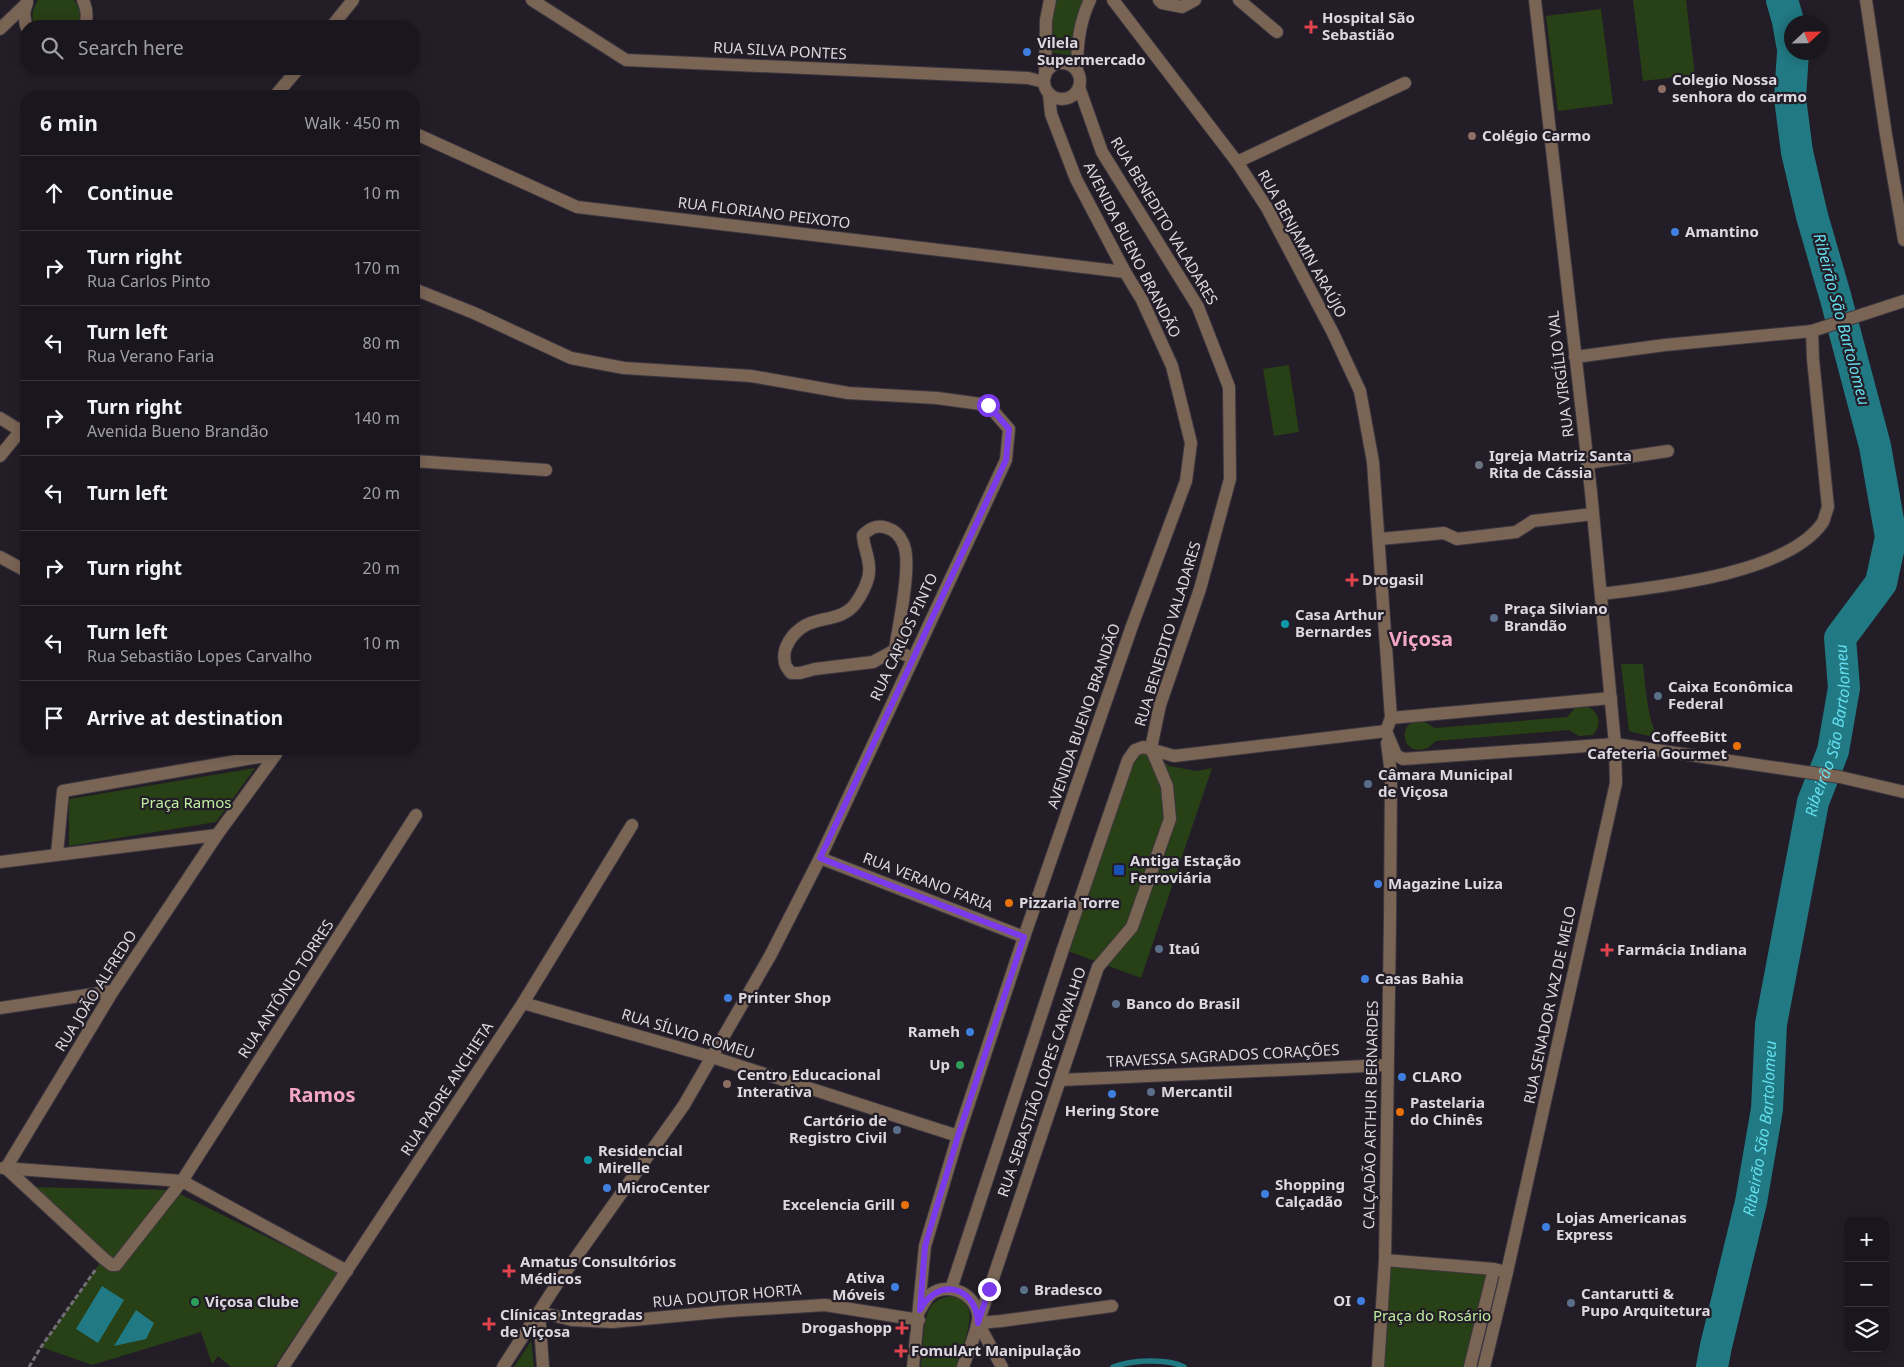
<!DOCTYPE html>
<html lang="en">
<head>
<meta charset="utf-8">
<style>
	:root { --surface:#1a161d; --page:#27232a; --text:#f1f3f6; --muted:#9f9fa4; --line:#38353b }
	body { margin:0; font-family:"Noto Sans",sans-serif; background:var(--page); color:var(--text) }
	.controls { position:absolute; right:15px; bottom:15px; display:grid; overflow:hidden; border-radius:10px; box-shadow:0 2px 12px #0003 }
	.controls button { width:45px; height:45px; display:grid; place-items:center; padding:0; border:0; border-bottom:1px solid var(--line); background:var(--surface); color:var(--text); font:25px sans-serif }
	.compass { position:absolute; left:1784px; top:15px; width:45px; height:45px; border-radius:50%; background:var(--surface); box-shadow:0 2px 12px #0003; rotate:68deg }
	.stop { position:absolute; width:15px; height:15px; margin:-11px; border:4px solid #7c3aed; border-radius:50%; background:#fff }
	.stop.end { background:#7c3aed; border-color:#fff; box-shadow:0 1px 5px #0008 }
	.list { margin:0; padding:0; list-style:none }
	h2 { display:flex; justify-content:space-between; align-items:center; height:65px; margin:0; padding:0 20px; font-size:21px }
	h2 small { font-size:16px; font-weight:400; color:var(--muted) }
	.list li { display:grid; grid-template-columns:32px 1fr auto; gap:15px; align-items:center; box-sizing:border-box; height:75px; padding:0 20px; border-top:1px solid var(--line) }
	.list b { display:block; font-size:19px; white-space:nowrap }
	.list p { margin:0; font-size:16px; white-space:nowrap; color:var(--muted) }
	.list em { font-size:16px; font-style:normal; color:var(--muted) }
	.icon { flex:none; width:28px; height:28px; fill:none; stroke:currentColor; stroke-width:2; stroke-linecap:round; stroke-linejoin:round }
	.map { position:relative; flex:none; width:1904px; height:1367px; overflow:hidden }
	.search { position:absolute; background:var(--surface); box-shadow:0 2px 12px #0003; left:20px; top:20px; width:400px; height:55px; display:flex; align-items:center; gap:12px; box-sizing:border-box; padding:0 18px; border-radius:20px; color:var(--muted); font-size:19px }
	.panel { position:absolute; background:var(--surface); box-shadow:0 2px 12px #0003; left:20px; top:90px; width:400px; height:665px; border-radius:20px }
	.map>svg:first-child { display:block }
	.green { fill:#284015 }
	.water { fill:#217983 }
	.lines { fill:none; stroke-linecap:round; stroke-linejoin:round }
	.stream { stroke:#217983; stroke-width:5.5 }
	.river { stroke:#217983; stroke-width:32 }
	.minor-casing { stroke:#3d3741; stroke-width:14 }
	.path { stroke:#726d76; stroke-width:3; stroke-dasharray:5 2.5; stroke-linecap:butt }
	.minor { stroke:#7a6555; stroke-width:12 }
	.route { stroke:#7c3aed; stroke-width:6 }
	.health-dot { fill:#e0444e; stroke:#231d27; stroke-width:2 }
	.shop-dot { fill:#3f7fe0; stroke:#231d27; stroke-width:2 }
	.education-dot { fill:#8d6e63; stroke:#231d27; stroke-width:2 }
	.worship-dot { fill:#6b7280; stroke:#231d27; stroke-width:2 }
	.service-dot { fill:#5c6f8a; stroke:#231d27; stroke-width:2 }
	.culture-dot { fill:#0f9aa8; stroke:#231d27; stroke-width:2 }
	.food-dot { fill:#e8710a; stroke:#231d27; stroke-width:2 }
	.transit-dot { fill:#1a4fb4; stroke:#231d27; stroke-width:2 }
	.leisure-dot { fill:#2e9e5b; stroke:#231d27; stroke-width:2 }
	.labels { text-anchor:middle; stroke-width:4.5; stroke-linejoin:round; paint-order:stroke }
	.poi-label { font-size:15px; font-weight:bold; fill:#dcd8df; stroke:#231d27; text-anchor:start }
	.street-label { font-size:15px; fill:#dcd8df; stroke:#231d27 }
	.park-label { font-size:15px; fill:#bfeda1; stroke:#231d27 }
	.water-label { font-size:16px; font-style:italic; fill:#64dfef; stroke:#231d27 }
	.district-label { font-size:20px; font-weight:bold; fill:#f4a6c7; stroke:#231d27 }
</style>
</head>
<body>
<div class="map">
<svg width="1904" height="1367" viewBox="0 0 1904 1367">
	<rect width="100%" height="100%" fill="#231d27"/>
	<g class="green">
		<path d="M38,0H74C81,9 81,16 78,26H35C30,16 33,9 38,0Z"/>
		<path d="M1053,0H1083L1077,16L1074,56L1048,52Z"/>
		<path d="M1633,0H1686L1695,75L1643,81Z"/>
		<path d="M1601,9L1613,104L1558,111L1546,16Z"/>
		<path d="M1289,365L1299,432L1274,436L1263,369Z"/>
		<path d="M1621,664H1643C1645,681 1648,731 1661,739L1629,731Z"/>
		<path d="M1589,707C1600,714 1602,725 1593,735L1579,736L1569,730L1436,741C1433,743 1430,747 1427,748C1398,759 1397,714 1425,722C1428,723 1432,727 1435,728L1567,717L1575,708Z"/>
		<path d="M1151,751L1169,766L1197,771L1212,768L1141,978L1065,950L1135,752Z"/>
		<path d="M255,768L216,822L69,846V799Z"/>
		<path d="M30,1187L172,1190L338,1272L274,1367H231L218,1356L212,1364L201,1332L92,1365L41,1347L104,1257Z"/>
		<path d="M1387,1263L1493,1270L1470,1367H1380Z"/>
		<path d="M951,1296C954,1297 960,1298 963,1300C979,1312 961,1351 956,1367H921C923,1351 922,1315 933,1304C938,1299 945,1297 951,1296Z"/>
		<path d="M531,1341L534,1367H514Z"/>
	</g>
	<g class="water">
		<path d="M102,1286L124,1300L98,1343L76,1329Z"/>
		<path d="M136,1310L154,1323L146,1339L114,1346Z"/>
	</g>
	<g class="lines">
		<path class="stream" d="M1113,1367C1131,1360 1167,1358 1184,1367"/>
		<g class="river">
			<path d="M1782,0L1788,21L1792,44"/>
			<path id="s1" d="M1712,1367L1716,1346L1751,1202L1767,1109L1771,1024L1813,802L1833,751L1844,688L1840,638L1881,583L1891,537L1875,446L1836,299L1812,216L1797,152L1790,98L1793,52"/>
		</g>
		<defs>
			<g id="minor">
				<path d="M83,0C87,9 88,16 85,26"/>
				<path d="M532,0L626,60L1028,78L1044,82"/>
				<path d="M1113,0L1237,162L1267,208L1333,333L1360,391L1373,462L1391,718L1386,731L1396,755L1403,759L1615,744L1840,777L1904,792"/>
				<path d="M1159,0L1162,3L1182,7L1195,0"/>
				<path d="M1239,0L1277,32"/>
				<path d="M1866,0L1886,135L1904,240"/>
				<path d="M26,26L24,13L27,2"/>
				<path d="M332,26L353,0"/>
				<path d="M0,29L27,3"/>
				<circle cx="1062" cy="81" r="18"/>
				<path d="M1077,71C1077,46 1079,23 1090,0"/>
				<path d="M1045,76L1046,20L1050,0"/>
				<path d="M1079,87L1102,152L1198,307L1229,387L1230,479L1200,589L1160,705L1151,748"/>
				<path d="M275,96L298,69"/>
				<path d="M414,133L577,207L1125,272"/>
				<path d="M1237,162L1405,83"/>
				<path d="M414,289L474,313L571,358L624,368L751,376L848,393L937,398L988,405L1009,429L1006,460L820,858L770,956L684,1105L557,1284L503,1367"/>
				<path d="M1575,357L1665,345L1812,331L1904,301"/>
				<path d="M0,418L21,431"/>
				<path d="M0,456L26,424"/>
				<path d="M414,461L546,470"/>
				<path d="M1587,463L1668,451"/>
				<path d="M1380,539L1444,533L1457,539L1516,532L1533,521L1593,514"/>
				<path d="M0,557L26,571"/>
				<path d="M1601,594C1659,587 1788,574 1823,522C1825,517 1826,512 1828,507L1813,359L1812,331"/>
				<path d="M895,650L873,662L815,669L800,673H791C789,670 785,666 785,663C781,648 793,632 806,625C822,617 843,620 855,604C861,596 868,583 869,573C871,560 863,547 863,535C870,528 877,524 887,528C894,530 900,536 903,543C913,562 898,627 895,650L912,658"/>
				<path d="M1391,718L1611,698"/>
				<path d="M820,858L1024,937"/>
				<path d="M0,862L217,835"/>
				<path d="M523,1003L712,1057L958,1136"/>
				<path d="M0,1008L113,991"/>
				<path d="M1061,1080L1387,1065"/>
				<path d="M3,1168L182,1181L347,1271"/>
				<path d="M6,1168L113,991L217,835L276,754L63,791L57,854"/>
				<path d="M6,1168L103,1258L112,1265H116L182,1181L416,815"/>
				<path d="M1385,1260L1390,920L1391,774L1387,743"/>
				<path d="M951,1289L1063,949L1128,760L1135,750L1143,747L1174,756L1386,731"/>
				<path d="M920,1310C923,1305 926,1298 931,1294C949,1282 974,1293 978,1314C980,1326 967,1354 963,1367"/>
				<path d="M978,1323L1098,967L1132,927L1170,819L1167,786L1151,748"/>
				<path d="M978,1323L1001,1321L1112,1306"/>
				<path d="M978,1323L1002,1367"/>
				<path d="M283,1367L523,1003L632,825"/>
				<path d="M543,1367L539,1312L572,1320L612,1322L729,1311L825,1305L919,1320"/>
				<path d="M913,1367L925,1246L958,1136L1024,937L1132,626L1186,481L1191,443L1172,366L1142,300L1125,272L1076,179L1051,114L1049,94"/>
				<path d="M1378,1367L1385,1260L1494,1269L1507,1272"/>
				<path d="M1470,1367L1494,1269"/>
				<path d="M1484,1367L1507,1272L1616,783L1615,744L1591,492L1535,0"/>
			</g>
		</defs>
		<use href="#minor" class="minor-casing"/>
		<path class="path" d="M29,1367L41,1347L96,1269"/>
		<use href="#minor" class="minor"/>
	</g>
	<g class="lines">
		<path class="route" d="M988,405L1009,429L1006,460L820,858L1024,937L958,1136L925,1246L920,1310C937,1277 976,1285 978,1323L989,1289"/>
	</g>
	<g class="health-dot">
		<path d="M1308.5 19.5h5v5h5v5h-5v5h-5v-5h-5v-5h5z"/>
		<path d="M1349.5 572.5h5v5h5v5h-5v5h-5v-5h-5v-5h5z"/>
		<path d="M1604.5 942.5h5v5h5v5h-5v5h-5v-5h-5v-5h5z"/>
		<path d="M506.5 1263.5h5v5h5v5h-5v5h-5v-5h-5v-5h5z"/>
		<path d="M486.5 1316.5h5v5h5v5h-5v5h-5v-5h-5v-5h5z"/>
		<path d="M899.5 1320.5h5v5h5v5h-5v5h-5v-5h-5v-5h5z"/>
		<path d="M898.5 1343.5h5v5h5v5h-5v5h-5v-5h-5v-5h5z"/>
	</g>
	<g class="shop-dot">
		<circle cx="1027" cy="52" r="5"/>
		<circle cx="1675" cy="232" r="5"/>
		<circle cx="1378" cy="884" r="5"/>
		<circle cx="1365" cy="979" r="5"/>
		<circle cx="728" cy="998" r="5"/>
		<circle cx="970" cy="1032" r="5"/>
		<circle cx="1402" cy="1077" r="5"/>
		<circle cx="1112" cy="1094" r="5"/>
		<circle cx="607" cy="1188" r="5"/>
		<circle cx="1265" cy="1194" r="5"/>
		<circle cx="1546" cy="1227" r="5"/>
		<circle cx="895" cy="1287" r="5"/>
		<circle cx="1361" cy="1301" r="5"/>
	</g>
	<g class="education-dot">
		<circle cx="1662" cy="89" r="5"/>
		<circle cx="1472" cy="136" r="5"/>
		<circle cx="727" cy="1084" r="5"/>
	</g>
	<circle class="worship-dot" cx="1479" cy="465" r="5"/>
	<g class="service-dot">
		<circle cx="1494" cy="618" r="5"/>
		<circle cx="1658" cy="696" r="5"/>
		<circle cx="1368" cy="784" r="5"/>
		<circle cx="1159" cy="949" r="5"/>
		<circle cx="1116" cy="1004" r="5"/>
		<circle cx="1151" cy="1092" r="5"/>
		<circle cx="897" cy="1130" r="5"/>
		<circle cx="1024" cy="1290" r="5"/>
		<circle cx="1571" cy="1303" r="5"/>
	</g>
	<g class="culture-dot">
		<circle cx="1285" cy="624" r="5"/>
		<circle cx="588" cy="1160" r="5"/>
	</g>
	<g class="food-dot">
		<circle cx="1737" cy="746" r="5"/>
		<circle cx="1009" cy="903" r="5"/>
		<circle cx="1400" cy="1112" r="5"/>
		<circle cx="905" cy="1205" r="5"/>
	</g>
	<rect class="transit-dot" x="1113" y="864" width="12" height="12" rx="2.5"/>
	<g class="leisure-dot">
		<circle cx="960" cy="1065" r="5"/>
		<circle cx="195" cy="1302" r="5"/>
	</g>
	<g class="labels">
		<g class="poi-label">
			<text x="1322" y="23">Hospital São<tspan x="1322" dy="17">Sebastião</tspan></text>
			<text x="1037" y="48">Vilela<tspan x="1037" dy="17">Supermercado</tspan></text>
			<text x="1672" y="85">Colegio Nossa<tspan x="1672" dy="17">senhora do carmo</tspan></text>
			<text x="1482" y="141">Colégio Carmo</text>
			<text x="1685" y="237">Amantino</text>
			<text x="1489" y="461">Igreja Matriz Santa<tspan x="1489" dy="17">Rita de Cássia</tspan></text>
			<text x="1362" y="585">Drogasil</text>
			<text x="1504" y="614">Praça Silviano<tspan x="1504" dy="17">Brandão</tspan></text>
			<text x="1295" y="620">Casa Arthur<tspan x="1295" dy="17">Bernardes</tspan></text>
			<text x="1668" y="692">Caixa Econômica<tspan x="1668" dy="17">Federal</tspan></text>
			<text x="1727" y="742" text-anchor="end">CoffeeBitt<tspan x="1727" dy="17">Cafeteria Gourmet</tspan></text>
			<text x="1378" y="780">Câmara Municipal<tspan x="1378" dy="17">de Viçosa</tspan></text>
			<text x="1130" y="866">Antiga Estação<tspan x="1130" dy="17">Ferroviária</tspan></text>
			<text x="1388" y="889">Magazine Luiza</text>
			<text x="1019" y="908">Pizzaria Torre</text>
			<text x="1169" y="954">Itaú</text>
			<text x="1617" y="955">Farmácia Indiana</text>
			<text x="1375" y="984">Casas Bahia</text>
			<text x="738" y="1003">Printer Shop</text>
			<text x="1126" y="1009">Banco do Brasil</text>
			<text x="960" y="1037" text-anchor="end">Rameh</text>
			<text x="950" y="1070" text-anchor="end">Up</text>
			<text x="737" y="1080">Centro Educacional<tspan x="737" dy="17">Interativa</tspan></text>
			<text x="1412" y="1082">CLARO</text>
			<text x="1161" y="1097">Mercantil</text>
			<text x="1410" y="1108">Pastelaria<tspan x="1410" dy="17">do Chinês</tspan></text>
			<text x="1112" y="1116" text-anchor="middle">Hering Store</text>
			<text x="887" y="1126" text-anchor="end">Cartório de<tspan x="887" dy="17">Registro Civil</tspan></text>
			<text x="598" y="1156">Residencial<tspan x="598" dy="17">Mirelle</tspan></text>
			<text x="1275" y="1190">Shopping<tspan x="1275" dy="17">Calçadão</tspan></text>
			<text x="617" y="1193">MicroCenter</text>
			<text x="895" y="1210" text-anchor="end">Excelencia Grill</text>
			<text x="1556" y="1223">Lojas Americanas<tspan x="1556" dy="17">Express</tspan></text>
			<text x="520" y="1267">Amatus Consultórios<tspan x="520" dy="17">Médicos</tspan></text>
			<text x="885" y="1283" text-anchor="end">Ativa<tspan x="885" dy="17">Móveis</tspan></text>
			<text x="1034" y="1295">Bradesco</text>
			<text x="1581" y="1299">Cantarutti &amp;<tspan x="1581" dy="17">Pupo Arquitetura</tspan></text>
			<text x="1351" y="1306" text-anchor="end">OI</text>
			<text x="205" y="1307">Viçosa Clube</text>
			<text x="500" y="1320">Clínicas Integradas<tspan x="500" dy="17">de Viçosa</tspan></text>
			<text x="892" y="1333" text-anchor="end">Drogashopp</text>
			<text x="911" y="1356">FomulArt Manipulação</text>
		</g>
		<g class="street-label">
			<text transform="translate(780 51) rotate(3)" y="5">RUA SILVA PONTES</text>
			<text transform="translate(764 213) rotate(7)" y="5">RUA FLORIANO PEIXOTO</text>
			<text transform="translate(1164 221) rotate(59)" y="5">RUA BENEDITO VALADARES</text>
			<text transform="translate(1302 244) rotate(61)" y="5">RUA BENJAMIN ARAÚJO</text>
			<text transform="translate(1132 250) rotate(63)" y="5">AVENIDA BUENO BRANDÃO</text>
			<text transform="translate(1561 374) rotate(-97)" y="5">RUA VIRGÍLIO VAL</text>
			<text transform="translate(1168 634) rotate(-73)" y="5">RUA BENEDITO VALADARES</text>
			<text transform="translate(904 637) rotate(-65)" y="5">RUA CARLOS PINTO</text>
			<text transform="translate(1084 716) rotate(-71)" y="5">AVENIDA BUENO BRANDÃO</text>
			<text transform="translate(928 882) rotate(21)" y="5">RUA VERANO FARIA</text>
			<text transform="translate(286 989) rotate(-57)" y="5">RUA ANTÔNIO TORRES</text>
			<text transform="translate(96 991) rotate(-58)" y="5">RUA JOÃO ALFREDO</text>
			<text transform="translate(1550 1005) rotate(-78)" y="5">RUA SENADOR VAZ DE MELO</text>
			<text transform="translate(688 1034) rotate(17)" y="5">RUA SÍLVIO ROMEU</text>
			<text transform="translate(1223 1056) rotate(-3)" y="5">TRAVESSA SAGRADOS CORAÇÕES</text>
			<text transform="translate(1042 1082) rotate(-71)" y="5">RUA SEBASTIÃO LOPES CARVALHO</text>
			<text transform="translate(447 1089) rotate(-57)" y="5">RUA PADRE ANCHIETA</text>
			<text transform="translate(1371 1115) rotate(-89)" y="5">CALÇADÃO ARTHUR BERNARDES</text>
			<text transform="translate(727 1296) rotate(-5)" y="5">RUA DOUTOR HORTA</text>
		</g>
		<g class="park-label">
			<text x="186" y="808">Praça Ramos</text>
			<text x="1432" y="1321">Praça do Rosário</text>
		</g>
		<g class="water-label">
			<text transform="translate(1842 319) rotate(75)" y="6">Ribeirão São Bartolomeu</text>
			<text dy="6" stroke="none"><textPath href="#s1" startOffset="649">Ribeirão São Bartolomeu</textPath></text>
			<text dy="6" stroke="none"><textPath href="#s1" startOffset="244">Ribeirão São Bartolomeu</textPath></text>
		</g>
		<g class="district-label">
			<text x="1421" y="646">Viçosa</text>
			<text x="322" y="1102">Ramos</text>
		</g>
	</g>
</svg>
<div class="controls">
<button>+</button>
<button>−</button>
<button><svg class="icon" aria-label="layers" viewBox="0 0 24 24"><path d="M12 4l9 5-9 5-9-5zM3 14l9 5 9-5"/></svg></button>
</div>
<svg class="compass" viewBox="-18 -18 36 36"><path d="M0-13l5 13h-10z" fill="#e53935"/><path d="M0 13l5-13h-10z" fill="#9f9fa4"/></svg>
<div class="stop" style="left:988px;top:405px"></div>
<div class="stop end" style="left:989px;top:1289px"></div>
<div class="search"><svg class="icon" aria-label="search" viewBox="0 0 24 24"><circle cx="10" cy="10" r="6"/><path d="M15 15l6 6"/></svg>Search here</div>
<section class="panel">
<h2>6 min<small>Walk · 450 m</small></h2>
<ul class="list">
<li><svg class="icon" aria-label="ahead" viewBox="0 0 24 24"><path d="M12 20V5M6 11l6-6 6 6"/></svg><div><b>Continue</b></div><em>10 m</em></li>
<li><svg class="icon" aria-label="right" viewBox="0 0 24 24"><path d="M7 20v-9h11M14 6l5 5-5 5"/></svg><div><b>Turn right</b><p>Rua Carlos Pinto</p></div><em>170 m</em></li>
<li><svg class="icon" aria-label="left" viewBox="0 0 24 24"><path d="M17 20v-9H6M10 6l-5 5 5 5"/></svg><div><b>Turn left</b><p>Rua Verano Faria</p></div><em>80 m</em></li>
<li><svg class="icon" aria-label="right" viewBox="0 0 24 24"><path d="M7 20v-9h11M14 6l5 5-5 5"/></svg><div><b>Turn right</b><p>Avenida Bueno Brandão</p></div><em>140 m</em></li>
<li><svg class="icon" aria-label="left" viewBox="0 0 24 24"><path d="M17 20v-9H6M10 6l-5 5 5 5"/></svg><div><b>Turn left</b></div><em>20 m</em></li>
<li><svg class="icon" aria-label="right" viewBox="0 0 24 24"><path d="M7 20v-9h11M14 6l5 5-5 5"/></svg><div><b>Turn right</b></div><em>20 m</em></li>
<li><svg class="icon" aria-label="left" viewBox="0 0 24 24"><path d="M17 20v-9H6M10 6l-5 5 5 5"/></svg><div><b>Turn left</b><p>Rua Sebastião Lopes Carvalho</p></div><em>10 m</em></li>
<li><svg class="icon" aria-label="arrive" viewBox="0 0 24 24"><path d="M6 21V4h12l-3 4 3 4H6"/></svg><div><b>Arrive at destination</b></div></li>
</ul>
</section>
</div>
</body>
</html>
